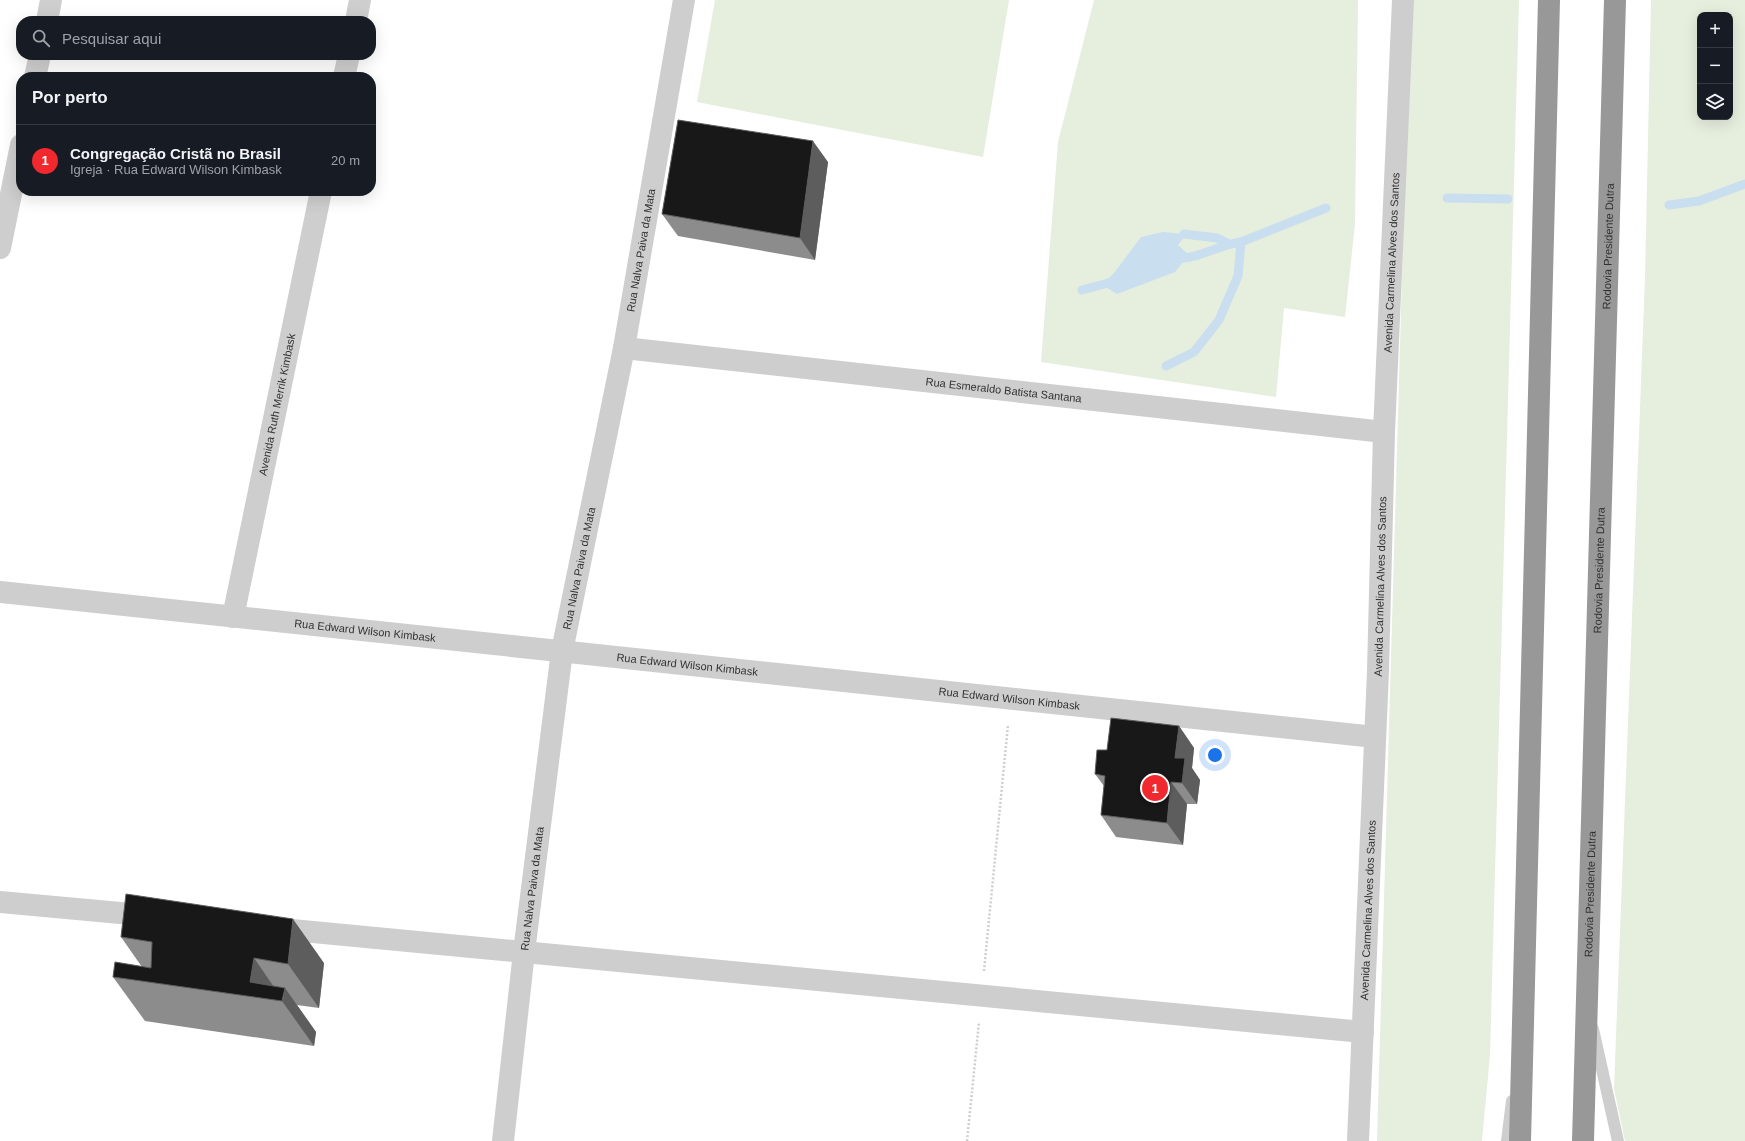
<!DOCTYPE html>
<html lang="pt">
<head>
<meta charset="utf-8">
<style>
	:root { --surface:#171b24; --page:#242831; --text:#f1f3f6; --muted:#9ea1a6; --line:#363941; --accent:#f1292e }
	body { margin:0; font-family:Helvetica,sans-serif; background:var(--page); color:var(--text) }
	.controls { position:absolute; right:12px; top:12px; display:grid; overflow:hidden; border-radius:8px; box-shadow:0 4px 16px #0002 }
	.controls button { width:36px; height:36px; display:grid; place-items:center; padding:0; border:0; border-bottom:1px solid var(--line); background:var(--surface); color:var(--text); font:20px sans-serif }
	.you { position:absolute; left:1215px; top:755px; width:14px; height:14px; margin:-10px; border:3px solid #fff; border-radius:50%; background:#1a73e8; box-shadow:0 0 0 6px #1a73e833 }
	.badge { display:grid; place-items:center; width:26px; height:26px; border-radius:50%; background:var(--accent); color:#fff; font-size:13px; font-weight:700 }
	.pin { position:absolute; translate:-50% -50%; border:2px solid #fff; box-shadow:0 1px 4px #0006 }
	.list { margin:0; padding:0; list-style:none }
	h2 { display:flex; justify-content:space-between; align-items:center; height:52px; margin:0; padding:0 16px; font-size:17px }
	h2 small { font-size:13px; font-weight:400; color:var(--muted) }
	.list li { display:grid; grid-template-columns:26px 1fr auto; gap:12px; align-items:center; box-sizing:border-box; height:72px; padding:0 16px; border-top:1px solid var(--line) }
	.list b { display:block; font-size:15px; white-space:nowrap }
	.list p { margin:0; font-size:13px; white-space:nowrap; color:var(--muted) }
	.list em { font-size:13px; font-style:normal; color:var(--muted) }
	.icon { flex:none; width:22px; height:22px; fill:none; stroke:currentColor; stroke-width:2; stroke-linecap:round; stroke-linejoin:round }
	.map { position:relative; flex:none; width:1745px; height:1141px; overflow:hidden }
	.search { position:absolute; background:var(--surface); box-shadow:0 4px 16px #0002; left:16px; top:16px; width:360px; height:44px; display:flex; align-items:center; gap:10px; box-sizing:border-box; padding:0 14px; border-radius:16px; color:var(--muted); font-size:15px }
	.panel { position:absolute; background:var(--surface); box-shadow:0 4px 16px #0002; left:16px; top:72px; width:360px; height:124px; border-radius:16px }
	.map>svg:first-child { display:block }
	.green { fill:#e6eede; fill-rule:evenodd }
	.water { fill:#c9deef }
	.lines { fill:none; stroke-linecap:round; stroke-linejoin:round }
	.stream { stroke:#c9deef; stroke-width:9 }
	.path { stroke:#cecece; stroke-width:2.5; stroke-dasharray:2 2; stroke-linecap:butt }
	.service { stroke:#cecece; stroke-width:12 }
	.minor { stroke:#cecece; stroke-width:22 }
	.tertiary { stroke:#cecece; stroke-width:22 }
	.motorway { stroke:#989898; stroke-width:22 }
	.wall { fill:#8c8c8c }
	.shaded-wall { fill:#5d5d5d }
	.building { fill:#181818; stroke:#5d5d5d }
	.labels { text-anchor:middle; stroke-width:4; stroke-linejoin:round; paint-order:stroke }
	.street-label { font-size:11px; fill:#313131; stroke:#fff }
</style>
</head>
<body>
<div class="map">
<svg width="1745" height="1141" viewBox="0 0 1745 1141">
	<rect width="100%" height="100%" fill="#fff"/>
	<g class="green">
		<path d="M715,0H1009L983,157L697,102Z"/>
		<path d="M1094,0H1358L1355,224L1345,317L1284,308L1276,397L1041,362L1058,142Z"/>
		<path d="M1410,0H1519L1490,1055L1482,1141H1377Z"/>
		<path d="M1651,0H1745V1141H1625L1614,1089L1645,277ZM1700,15H1730V117H1700Z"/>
	</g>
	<path class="water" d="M1163,232L1184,234V237L1178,245L1189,255L1175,272L1117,294L1102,285L1114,273L1141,237Z"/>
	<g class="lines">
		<g class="stream">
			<path d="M1447,198L1508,199"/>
			<path d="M1669,205L1699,201L1745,184"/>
			<path d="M1184,234L1217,238L1229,244"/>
			<path d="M1176,259C1201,258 1218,245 1241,242L1326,208"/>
			<path d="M1082,290L1112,282"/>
			<path d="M1166,366L1194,352L1219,320L1238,276L1241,242"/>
		</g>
		<g class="path">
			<path d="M984,971L1008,725"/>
			<path d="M967,1141L979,1022"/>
		</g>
		<g class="service">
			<path d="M1593,1029L1618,1141"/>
			<path d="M1507,1141L1512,1101"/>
		</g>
		<g class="minor">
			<path d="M47,21L51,0"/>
			<path d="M356,21L360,0"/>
			<path d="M35,77L40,55"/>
			<path d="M344,77L349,55"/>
			<path d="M0,248L21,145"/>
			<path id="s1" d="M624,348L1384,432"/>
			<path id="s2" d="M0,592L1375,737"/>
			<path id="s3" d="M233,617L321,191"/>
			<path d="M0,902L153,916"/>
			<path d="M271,928L1363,1032"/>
			<path id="s4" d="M503,1141L524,952L562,651L624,348L684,0"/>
		</g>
		<path class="tertiary" id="s5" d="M1358,1141L1378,671L1384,432L1403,0"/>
		<g class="motorway">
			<path d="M1520,1141L1549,0"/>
			<path id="s6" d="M1583,1141L1615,0"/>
		</g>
	</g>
	<g class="wall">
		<path d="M828,162L815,260L678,236L662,214Z"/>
		<path d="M1179,726L1194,748L1192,768L1200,780L1197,804H1187L1183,845L1116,837L1101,815L1104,786L1095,774L1107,750Z"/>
		<path d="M121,937L324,963L319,1008L297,1005L316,1032L314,1046L145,1021L113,977L142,967Z"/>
	</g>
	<g class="shaded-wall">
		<path d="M813,141L828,162L815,260L800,238Z"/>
		<path d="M1179,726L1194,748L1192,768L1200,780L1197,804L1182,783L1175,758Z"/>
		<path d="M1171,782L1187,804L1183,845L1167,823Z"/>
		<path d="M293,919L324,963L319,1008L288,964Z"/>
		<path d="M254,958L283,1000L285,988L316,1032L314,1046L282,1001L250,982Z"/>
	</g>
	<g class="building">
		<path d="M678,120L813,141L800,238L662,214Z"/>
		<path d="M1111,718L1179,726L1175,758H1185L1182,783L1171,782L1167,823L1101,815L1105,776L1095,774L1097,750H1107Z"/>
		<path d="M126,894L293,919L288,964L254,958L250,982L285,988L282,1001L113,977L115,962L151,968L152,942L121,937Z"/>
	</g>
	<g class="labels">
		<g class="street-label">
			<text dy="4" stroke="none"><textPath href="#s6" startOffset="895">Rodovia Presidente Dutra</textPath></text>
			<text dy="4" stroke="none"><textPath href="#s4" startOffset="902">Rua Nalva Paiva da Mata</textPath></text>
			<text dy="4" stroke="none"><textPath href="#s5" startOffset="879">Avenida Carmelina Alves dos Santos</textPath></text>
			<text dy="4" stroke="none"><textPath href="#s1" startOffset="382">Rua Esmeraldo Batista Santana</textPath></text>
			<text dy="4" stroke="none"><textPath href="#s3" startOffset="217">Avenida Ruth Merrik Kimbask</textPath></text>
			<text dy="4" stroke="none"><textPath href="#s4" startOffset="578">Rua Nalva Paiva da Mata</textPath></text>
			<text dy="4" stroke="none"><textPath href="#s6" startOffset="571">Rodovia Presidente Dutra</textPath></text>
			<text dy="4" stroke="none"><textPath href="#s5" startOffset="555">Avenida Carmelina Alves dos Santos</textPath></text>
			<text dy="4" stroke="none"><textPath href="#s2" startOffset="367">Rua Edward Wilson Kimbask</textPath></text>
			<text dy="4" stroke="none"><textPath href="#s2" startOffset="691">Rua Edward Wilson Kimbask</textPath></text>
			<text dy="4" stroke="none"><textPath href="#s2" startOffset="1015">Rua Edward Wilson Kimbask</textPath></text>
			<text dy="4" stroke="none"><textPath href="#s4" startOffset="254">Rua Nalva Paiva da Mata</textPath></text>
			<text dy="4" stroke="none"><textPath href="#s6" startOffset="247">Rodovia Presidente Dutra</textPath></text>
			<text dy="4" stroke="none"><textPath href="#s5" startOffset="231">Avenida Carmelina Alves dos Santos</textPath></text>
		</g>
	</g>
</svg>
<div class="controls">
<button>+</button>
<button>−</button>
<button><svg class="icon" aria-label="layers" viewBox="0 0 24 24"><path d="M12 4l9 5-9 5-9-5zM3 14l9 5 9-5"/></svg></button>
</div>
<div class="you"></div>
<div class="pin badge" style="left:1155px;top:788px">1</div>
<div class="search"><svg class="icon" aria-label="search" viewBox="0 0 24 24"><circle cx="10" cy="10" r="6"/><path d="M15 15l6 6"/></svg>Pesquisar aqui</div>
<section class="panel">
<h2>Por perto<small></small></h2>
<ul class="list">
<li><span class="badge">1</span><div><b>Congregação Cristã no Brasil</b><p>Igreja · Rua Edward Wilson Kimbask</p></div><em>20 m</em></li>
</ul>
</section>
</div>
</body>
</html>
